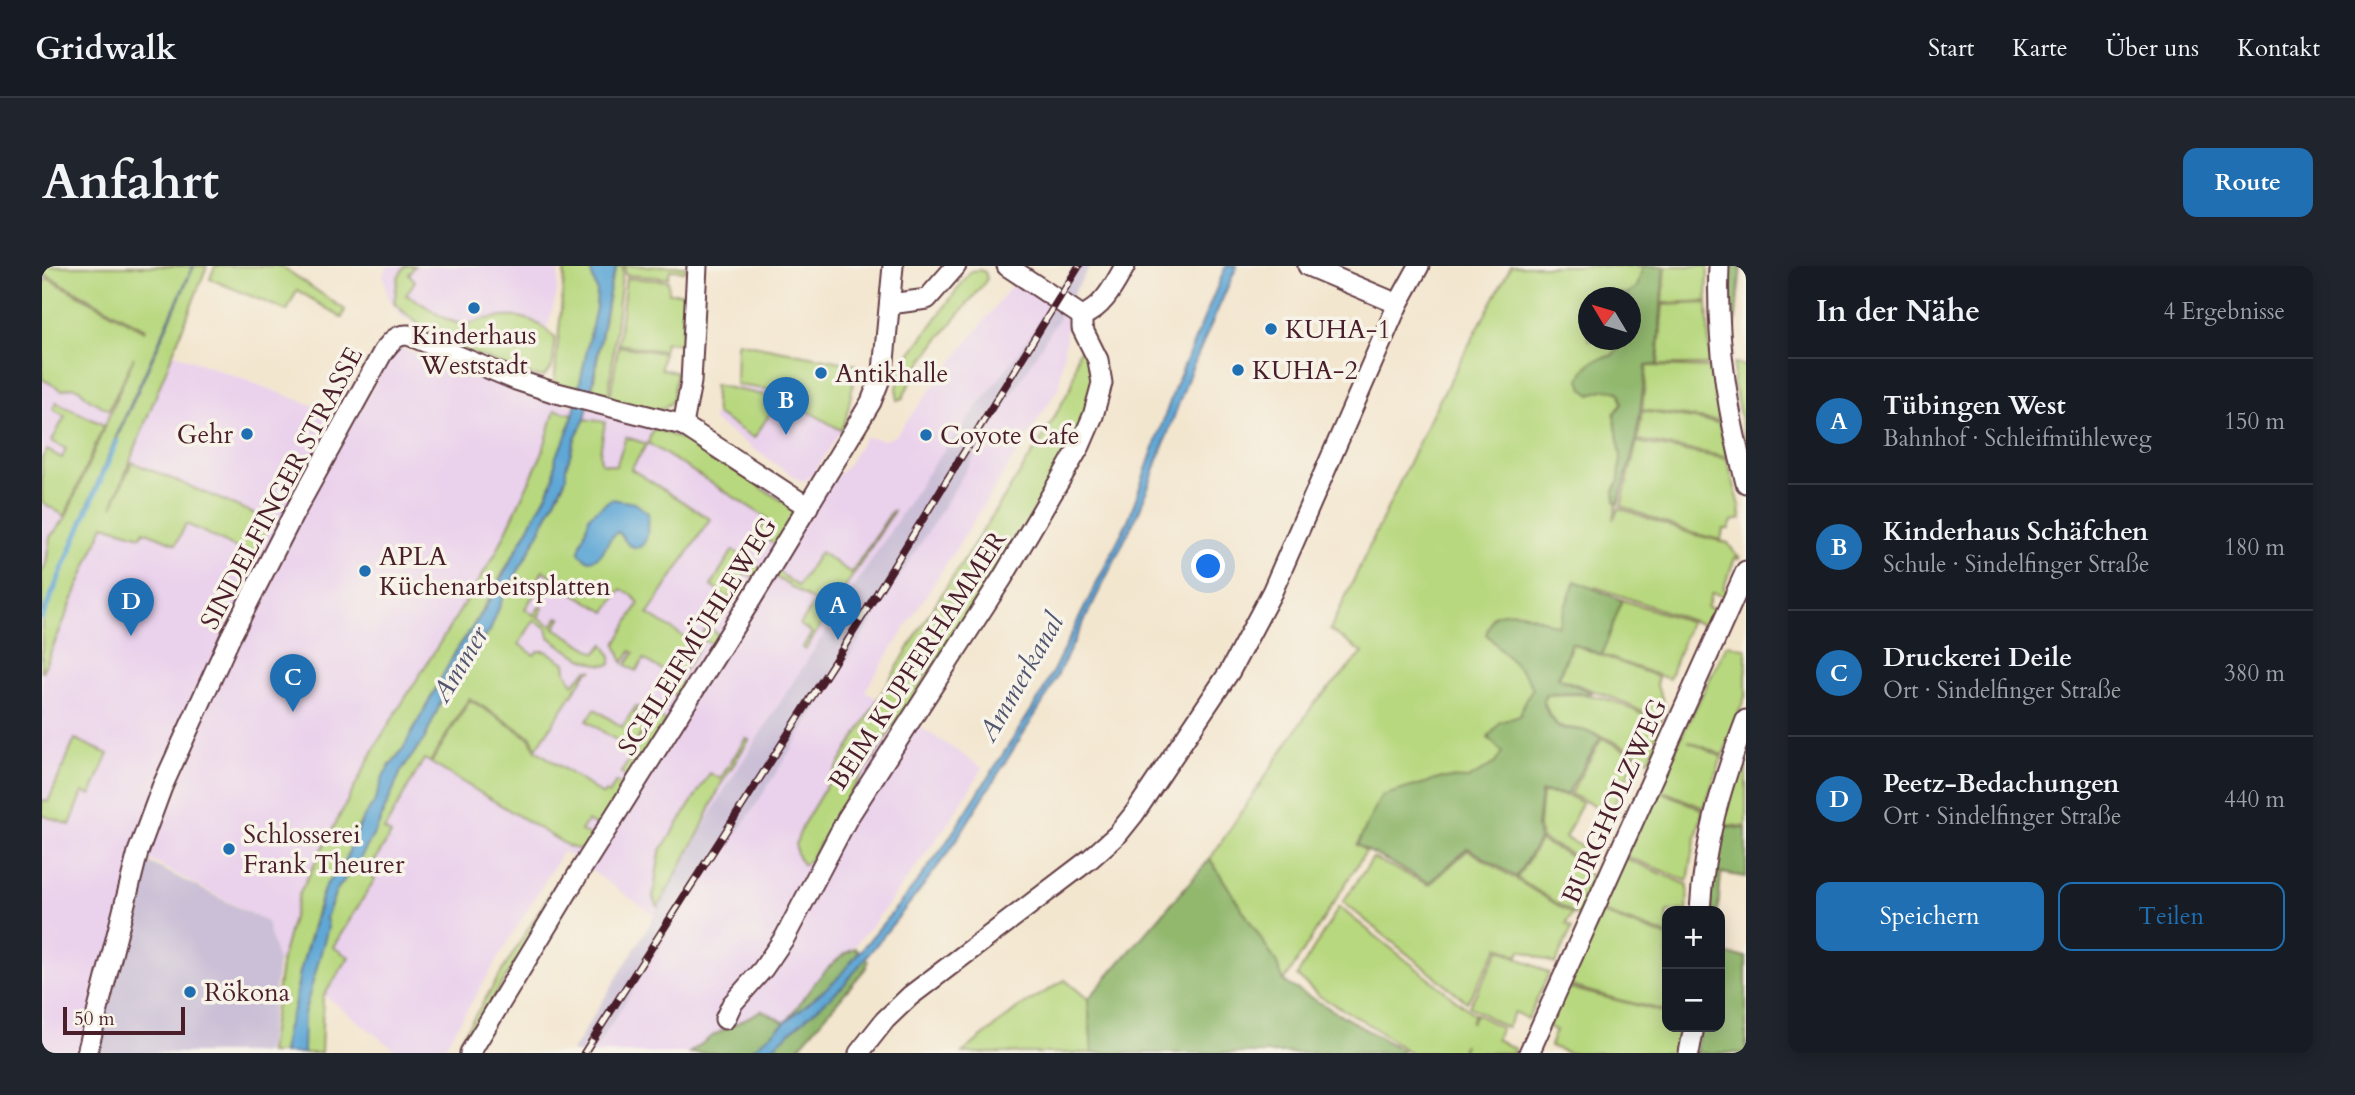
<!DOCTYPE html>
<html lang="de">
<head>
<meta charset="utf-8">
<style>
	:root { --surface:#171b24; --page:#20242c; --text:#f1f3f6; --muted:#9ea1a6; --line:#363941; --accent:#1f6fb2 }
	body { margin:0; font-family:Cardo,serif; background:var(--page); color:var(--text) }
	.controls { position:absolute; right:21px; bottom:21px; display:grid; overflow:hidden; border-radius:14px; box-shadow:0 4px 18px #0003 }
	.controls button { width:63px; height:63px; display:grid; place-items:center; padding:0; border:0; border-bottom:2px solid var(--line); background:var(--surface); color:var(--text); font:35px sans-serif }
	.compass { position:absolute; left:1536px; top:21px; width:63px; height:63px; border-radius:50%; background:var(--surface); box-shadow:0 4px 18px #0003; rotate:308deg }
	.scale { position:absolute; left:21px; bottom:18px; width:122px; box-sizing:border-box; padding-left:7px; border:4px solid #4a1f2b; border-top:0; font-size:19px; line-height:24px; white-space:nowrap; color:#4a1f2b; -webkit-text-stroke:5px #f7f3e8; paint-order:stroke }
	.you { position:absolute; left:1167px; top:301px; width:24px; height:24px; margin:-18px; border:5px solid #fff; border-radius:50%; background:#1a73e8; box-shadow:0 0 0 10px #1a73e833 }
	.badge { display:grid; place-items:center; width:46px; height:46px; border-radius:50%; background:var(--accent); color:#fff; font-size:23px; font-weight:700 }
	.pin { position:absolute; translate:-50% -58px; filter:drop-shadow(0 2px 4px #0008) }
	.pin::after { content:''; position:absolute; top:37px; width:24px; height:21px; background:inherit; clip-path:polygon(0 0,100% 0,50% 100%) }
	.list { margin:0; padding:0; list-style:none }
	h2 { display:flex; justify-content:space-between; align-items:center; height:91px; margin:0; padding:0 28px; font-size:30px }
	h2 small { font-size:23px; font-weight:400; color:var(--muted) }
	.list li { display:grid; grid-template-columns:46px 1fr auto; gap:21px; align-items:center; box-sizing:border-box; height:126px; padding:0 28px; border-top:2px solid var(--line) }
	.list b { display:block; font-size:26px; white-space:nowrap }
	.list p { margin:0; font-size:23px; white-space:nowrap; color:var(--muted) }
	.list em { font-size:23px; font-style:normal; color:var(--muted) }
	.actions { display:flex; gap:14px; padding:21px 28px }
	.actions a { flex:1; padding:16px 0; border:2px solid var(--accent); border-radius:14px; text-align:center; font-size:24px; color:var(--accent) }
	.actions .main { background:var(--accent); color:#fff }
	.map { position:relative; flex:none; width:1704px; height:787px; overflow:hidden; border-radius:14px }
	header { display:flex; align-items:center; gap:42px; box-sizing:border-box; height:98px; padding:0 35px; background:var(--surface); border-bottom:2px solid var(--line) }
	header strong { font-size:33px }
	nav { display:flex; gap:38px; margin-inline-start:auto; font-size:24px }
	.intro { display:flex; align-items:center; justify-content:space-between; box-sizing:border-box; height:168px; padding:0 42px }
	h1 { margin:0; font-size:49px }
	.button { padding:18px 32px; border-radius:14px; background:var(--accent); color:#fff; font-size:24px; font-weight:700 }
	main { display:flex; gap:42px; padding:0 42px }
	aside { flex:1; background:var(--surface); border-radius:14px; box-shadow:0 4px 18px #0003 }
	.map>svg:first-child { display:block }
	.built { fill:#ead1ec }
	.industrial { fill:#cabfd6 }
	.green { fill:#b8d87f; stroke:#817c55; stroke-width:2; fill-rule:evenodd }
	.forest { fill:#92b86e; stroke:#6e6c4c; stroke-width:2 }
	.water { fill:#5fa7d6; stroke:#546380; stroke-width:2 }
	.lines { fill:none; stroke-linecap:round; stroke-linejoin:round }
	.stream { stroke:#5fa7d6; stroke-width:5 }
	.minor-casing { stroke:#633d44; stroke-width:23 }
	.minor { stroke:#fff; stroke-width:19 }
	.rail-casing { stroke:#4a1f2b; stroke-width:8 }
	.rail { stroke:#f7f3e8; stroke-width:5; stroke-dasharray:16; stroke-linecap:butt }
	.poi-dot { fill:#1f6fb2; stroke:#f7f3e8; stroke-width:2.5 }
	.labels { text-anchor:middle; stroke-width:7; stroke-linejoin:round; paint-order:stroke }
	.poi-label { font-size:26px; fill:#4a1f2b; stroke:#f7f3e8; text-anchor:start }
	.street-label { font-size:26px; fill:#4a1f2b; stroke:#f7f3e8 }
	.water-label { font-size:28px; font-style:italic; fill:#52556f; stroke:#f7f3e8 }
</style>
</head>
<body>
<header>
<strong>Gridwalk</strong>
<nav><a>Start</a><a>Karte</a><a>Über uns</a><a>Kontakt</a></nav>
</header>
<div class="intro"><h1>Anfahrt</h1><a class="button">Route</a></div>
<main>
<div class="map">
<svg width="1704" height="787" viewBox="0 0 1704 787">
	<rect width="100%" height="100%" fill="#f7f3e8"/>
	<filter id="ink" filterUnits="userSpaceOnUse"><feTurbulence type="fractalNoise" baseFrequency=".0143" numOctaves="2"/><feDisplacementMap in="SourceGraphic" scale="14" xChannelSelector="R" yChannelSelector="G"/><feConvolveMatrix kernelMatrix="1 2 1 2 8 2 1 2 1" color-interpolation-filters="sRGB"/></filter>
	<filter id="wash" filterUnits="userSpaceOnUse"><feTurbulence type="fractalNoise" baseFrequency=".00686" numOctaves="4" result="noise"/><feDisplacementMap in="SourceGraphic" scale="28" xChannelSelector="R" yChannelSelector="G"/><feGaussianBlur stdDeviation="1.57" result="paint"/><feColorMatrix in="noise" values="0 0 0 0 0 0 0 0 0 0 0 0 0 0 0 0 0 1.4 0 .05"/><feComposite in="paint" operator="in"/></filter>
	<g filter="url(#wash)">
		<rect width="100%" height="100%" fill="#f3e6cf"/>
		<g class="built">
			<path d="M0,0H136L0,321Z"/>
			<path d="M346,0H517L515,27L496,95L396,68L361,51L346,33L341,8Z"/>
			<path d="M974,14L1006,36L1026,55L1017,121L823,425L941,502L905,559L831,658L755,747L707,787H533L614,650L521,585L399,787H357L235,693L225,656L106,593L49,787H0V385L128,86L313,155L353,80L510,135L634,161L762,244L806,199L823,171L841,174L853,170Z"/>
			<path d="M671,119L728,125L799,164L772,207L764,214H757L670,154L673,148Z"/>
		</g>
		<g class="industrial">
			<path d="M1032,0H1048L904,237L710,545L646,636L551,787H529L612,651L684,521L890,200L976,88Z"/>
			<path d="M106,596L225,656L236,697L225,787H49Z"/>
		</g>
		<g class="green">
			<path d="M0,0H165L70,241L90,196L230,255L212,290C187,280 168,268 144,258L134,278L102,265L99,270L62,259L0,407V306L4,298L8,271L23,253L92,91L67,143C62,141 55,138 50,135C37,127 40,116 20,124L0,113V20L5,12L102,65L103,63L0,7Z"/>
			<path d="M173,0H239L303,44L300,52L255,24L245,45L168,13Z"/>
			<path d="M363,0H373L367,8L373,15L364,29C384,37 399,56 422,58C429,58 437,54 444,53C474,48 491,49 513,72L511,97L509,103L501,111L492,110C441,92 391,77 352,37L356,11Z"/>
			<path d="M523,0H547C550,8 554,17 555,26C557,48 543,101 536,123L512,120Z"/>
			<path d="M575,0H581L566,134L549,131L569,16Z"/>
			<path d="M583,0H644V5L628,4L626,12L583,9Z"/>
			<path d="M1469,0H1601L1584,200L1571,254L1577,242L1650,268L1686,277L1694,289L1698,291L1697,293L1693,292L1681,323L1685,324L1683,330L1670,327L1665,341L1675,344L1668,361L1554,321L1520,366L1451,511L1315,579L1324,585L1242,716L1234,696L1168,593L1271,439L1321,387L1288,364L1389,150ZM1546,32H1588V74H1546Z"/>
			<path d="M1624,0H1666L1665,35L1621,37Z"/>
			<path d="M938,4L943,6L945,13C917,52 878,87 861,132L855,134V122L861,98L929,5Z"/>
			<path d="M584,12L626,15L627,27H642L640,78L623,76L621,85L576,78Z"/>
			<path d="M1665,37L1668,99H1616L1621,39Z"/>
			<path d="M695,76L815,99L804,153L799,164L729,124L694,119Z"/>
			<path d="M576,80L621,87L619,103L635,106L630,136L617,145L568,134Z"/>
			<path d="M1041,83L1050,89L1051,126L1033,175L988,251L812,521L768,594L762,599C748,585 755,573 762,557L887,348L1003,168L1030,119L1036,86Z"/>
			<path d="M1692,98L1704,100V180L1691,114Z"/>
			<path d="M1605,100L1669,102L1677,155L1600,144Z"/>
			<path d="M672,119L722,129L735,137L712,172L674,148Z"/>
			<path d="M14,136L62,159L23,250L0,236V192L5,184L20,192L24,183L10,175L23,150L11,143Z"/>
			<path d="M513,144L531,148L521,179L514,190L512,210L504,231L361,483L347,500L332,537L317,559L302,597L283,620L278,634L258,706L252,741L244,764L241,787H227L240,692L258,626L337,474L454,287L500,188Z"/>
			<path d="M1600,145L1677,157L1685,191L1596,174Z"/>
			<path d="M543,153L563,156L558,187L559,197L574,200L584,171L605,178L589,203L668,253L606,348L654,378L665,361L676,368L672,380L662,374L636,414L646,421L637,430L622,424L630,410L602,393L594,405L584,399L592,387L589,385L581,397L574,378L597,337L590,329L579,323L564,346L521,321L522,318L501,304L491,324L493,327L483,343L492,349L498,340L501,342L496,351L510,360L516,351L519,352L513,362L554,387L562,378L569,390V398C552,403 521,382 507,371L505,362L492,354L477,378L492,389L496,385H504L523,397L524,406L531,418L545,404H551L545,406L494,483L489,471L427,432L388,496L382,493L342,564L349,568L325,608L333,613L291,681L307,691L281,731L279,787H261V748L284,652L294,625L318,593L335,562L359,505L383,472L402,429L436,379L438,380L437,378L448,365L461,331L486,288L523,215L524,202L534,170Z"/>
			<path d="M611,162L646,175L745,238L752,247L735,279L724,273L717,284L708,279L725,252L606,177Z"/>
			<path d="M1595,176L1685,193L1698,240L1699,253L1690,255L1687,263H1681L1679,274L1650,267L1579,240Z"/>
			<path d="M850,245H852L763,384L760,382L770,367L758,359L773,336L732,310L736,306H738L741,310L756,320L778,286L809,307Z"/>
			<path d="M691,284L720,303L714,313L703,307L675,352L672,350L684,331L669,320Z"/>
			<path d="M1580,334L1648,356L1627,413L1560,389Z"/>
			<path d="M1530,378L1616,411L1614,418L1624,441L1619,455L1574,433L1517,412Z"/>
			<path d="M1685,378L1704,383V428L1681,489L1646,475L1680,491L1662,542L1614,522Z"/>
			<path d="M1531,428C1559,428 1579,438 1604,450L1602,457L1617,464L1612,475L1615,477L1607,494C1574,477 1555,463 1517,461L1508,450L1502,435L1504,429Z"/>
			<path d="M428,434L487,472L494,484L561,529L563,526L567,528L574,516L582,521L557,561L545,555L539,565L551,572C543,582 541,586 528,581L389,497Z"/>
			<path d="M594,440L597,442L592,447L601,453L609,446L611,447L589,484L545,455L553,443L580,461Z"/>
			<path d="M612,448L624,455L588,513L579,507L592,486L590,484Z"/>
			<path d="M704,472L707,474L679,518L658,565L616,641L611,631L618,586L668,507L678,513Z"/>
			<path d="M1560,472L1595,490L1568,547L1528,528Z"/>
			<path d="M33,473L66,488L49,529L41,526L28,559L0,549V534L6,536Z"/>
			<path d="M1704,479V561L1679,558Z"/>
			<path d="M1614,523L1661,544L1653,575L1646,615L1584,590Z"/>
			<path d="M1500,527L1527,530L1540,537L1523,572L1541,581L1537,592L1499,573L1497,560Z"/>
			<path d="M1498,575L1539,595L1540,604L1554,613L1536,650L1475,612Z"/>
			<path d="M1426,584L1530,648L1524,658L1530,662L1513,698L1479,684L1476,690L1457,680L1425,736L1301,636L1331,592L1387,619Z"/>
			<path d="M1583,592L1646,619L1645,645H1625V669L1558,645Z"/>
			<path d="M520,608L526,610L424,776L418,774Z"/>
			<path d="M1297,641L1432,748L1429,757L1434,748L1459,762L1454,773L1473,783L1471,787H1421L1422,778L1420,787H1368L1325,757L1277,730L1255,710Z"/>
			<path d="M1558,647L1625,671V745L1577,734L1526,719Z"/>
			<path d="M1458,683L1507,707L1486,753L1472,746L1465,762L1427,740Z"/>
			<path d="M1023,714L1046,733L1050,787H920L975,743Z"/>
			<path d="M1523,721L1625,747V761H1639L1635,787H1526L1508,780L1514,764L1506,761Z"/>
		</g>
		<g class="forest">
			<path d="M1601,0H1622L1615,99L1604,100L1594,175L1576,238L1573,236L1572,225L1577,214L1579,191L1572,148L1580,138L1578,127C1567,121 1560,123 1549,129L1541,123L1538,113C1544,97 1552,93 1569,90L1577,82L1574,74H1588V32L1569,31L1573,27L1585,28L1595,21Z"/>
			<path d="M1687,0H1699L1690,91L1686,44Z"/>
			<path d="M1533,315L1580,334L1560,389L1529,377L1516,412L1551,427L1504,428L1501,435L1507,450L1517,462L1541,464L1559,471L1525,528L1499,526L1495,561L1497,574L1474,611L1426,582L1387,617L1315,579L1339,530L1400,512L1426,513L1453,497L1460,486L1446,472L1458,456L1478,450L1483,434L1491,422L1483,409L1444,368L1451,350C1474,340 1494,352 1516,360Z"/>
			<path d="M1676,559L1704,563V611L1679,607L1676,645H1663Z"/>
			<path d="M1168,593L1234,696L1242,716L1361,785L1359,787H1050L1046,733Z"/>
			<path d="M813,682L826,695L824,702L752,787H647L672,769L720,744L744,757C764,729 782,698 813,682Z"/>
			<path d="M1678,688L1704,691V787H1655L1657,761H1678Z"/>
		</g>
		<g class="water">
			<path d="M151,0H152L78,165L0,349L77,164Z"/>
			<path d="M547,0H575L569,16L548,131L543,153L534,170L524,202V212L486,288L461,331L448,365L437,378L435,377L436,379L402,429L383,472L359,505L335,562L318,593L294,625L284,652L286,661L262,748L261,787H241L244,764L252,741L258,706L283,620L302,597L320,554L332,537L342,508L361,483L415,383L441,346L507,224L512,210L514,190L521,178L531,150L554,41L555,25Z"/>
			<path d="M1184,0H1195L1149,104L1098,243L1005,430L908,584L875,628L801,720L724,787H706L794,714L869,624L902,580L999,429L1087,252L1133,121Z"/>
			<path d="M569,233L593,237L606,247C607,257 607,291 587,279C583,276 580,269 576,266C561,274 565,294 545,294L537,287C538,274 546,263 547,250Z"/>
		</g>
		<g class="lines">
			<path class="stream" d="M0,352L75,175"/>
		</g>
	</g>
	<g filter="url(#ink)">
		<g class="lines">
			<defs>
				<g id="minor">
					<path d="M965,0L1040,50C1062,41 1072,19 1083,0"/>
					<path d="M1266,0L1356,38"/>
					<path d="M1677,0C1674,74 1685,145 1704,217"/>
					<path d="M848,38L885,33L914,0"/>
					<path d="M641,159L649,116L655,0"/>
					<path d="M1658,645C1662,576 1679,519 1704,454"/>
					<path d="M683,753L690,738L721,703L743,671L805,553L961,311L1038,180L1051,150L1060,117L1056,94L1040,62V50"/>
					<path d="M45,787L96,586L120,521L188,372L251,249L341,86C348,77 354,68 366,69L474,114L511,126L641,159L766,241"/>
					<path d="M428,787L535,610L710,332L829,136L841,105L851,0"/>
					<path d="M817,787L843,754L868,730L1048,593L1076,568L1092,548L1188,405L1230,326L1356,38L1377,0"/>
					<path d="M1487,787L1704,305"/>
					<path d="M1647,787L1652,761"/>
				</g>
			</defs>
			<use href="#minor" class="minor-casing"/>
			<use href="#minor" class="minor"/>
			<defs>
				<path id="rail" d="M542,787L803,379L1037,0"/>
			</defs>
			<use href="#rail" class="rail-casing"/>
			<use href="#rail" class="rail"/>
		</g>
	</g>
	<g class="poi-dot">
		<circle cx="432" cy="42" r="7"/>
		<circle cx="1229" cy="63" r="7"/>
		<circle cx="1196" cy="104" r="7"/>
		<circle cx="779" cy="107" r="7"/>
		<circle cx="205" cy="168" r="7"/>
		<circle cx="884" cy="169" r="7"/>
		<circle cx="323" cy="305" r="7"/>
		<circle cx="187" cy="583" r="7"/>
		<circle cx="148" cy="726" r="7"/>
	</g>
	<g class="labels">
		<g class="poi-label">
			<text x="1243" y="72">KUHA-1</text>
			<text x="432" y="78" text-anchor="middle">Kinderhaus<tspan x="432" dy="30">Weststadt</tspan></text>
			<text x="1210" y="113">KUHA-2</text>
			<text x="793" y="116">Antikhalle</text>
			<text x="191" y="177" text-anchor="end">Gehr</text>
			<text x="898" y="178">Coyote Cafe</text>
			<text x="337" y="299">APLA<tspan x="337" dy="30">Küchenarbeitsplatten</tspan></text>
			<text x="201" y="577">Schlosserei<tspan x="201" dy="30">Frank Theurer</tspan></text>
			<text x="162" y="735">Rökona</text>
		</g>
		<g class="street-label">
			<text transform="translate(239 222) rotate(-62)" y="9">SINDELFINGER STRASSE</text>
			<text transform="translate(655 370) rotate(-58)" y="9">SCHLEIFMÜHLEWEG</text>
			<text transform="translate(875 394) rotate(-57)" y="9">BEIM KUPFERHAMMER</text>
			<text transform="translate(1572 535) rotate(-66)" y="9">BURGHOLZWEG</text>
		</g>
		<g class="water-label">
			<text transform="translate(417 398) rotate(-59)" y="10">Ammer</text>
			<text transform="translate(978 411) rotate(-60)" y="10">Ammerkanal</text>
		</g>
	</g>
</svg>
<div class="controls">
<button>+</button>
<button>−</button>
</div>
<svg class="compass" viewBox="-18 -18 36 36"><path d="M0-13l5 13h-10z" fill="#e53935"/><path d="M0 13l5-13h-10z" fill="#9ea1a6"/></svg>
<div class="scale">50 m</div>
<div class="you"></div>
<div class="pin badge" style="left:796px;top:374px">A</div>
<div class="pin badge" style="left:744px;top:169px">B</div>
<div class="pin badge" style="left:251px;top:446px">C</div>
<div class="pin badge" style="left:89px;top:370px">D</div>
</div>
<aside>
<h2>In der Nähe<small>4 Ergebnisse</small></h2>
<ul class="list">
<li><span class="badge">A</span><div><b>Tübingen West</b><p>Bahnhof · Schleifmühleweg</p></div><em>150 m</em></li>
<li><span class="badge">B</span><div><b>Kinderhaus Schäfchen</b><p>Schule · Sindelfinger Straße</p></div><em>180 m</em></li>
<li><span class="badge">C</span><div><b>Druckerei Deile</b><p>Ort · Sindelfinger Straße</p></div><em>380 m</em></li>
<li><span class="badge">D</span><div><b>Peetz-Bedachungen</b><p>Ort · Sindelfinger Straße</p></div><em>440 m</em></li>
</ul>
<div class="actions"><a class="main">Speichern</a><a>Teilen</a></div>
</aside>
</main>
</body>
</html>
